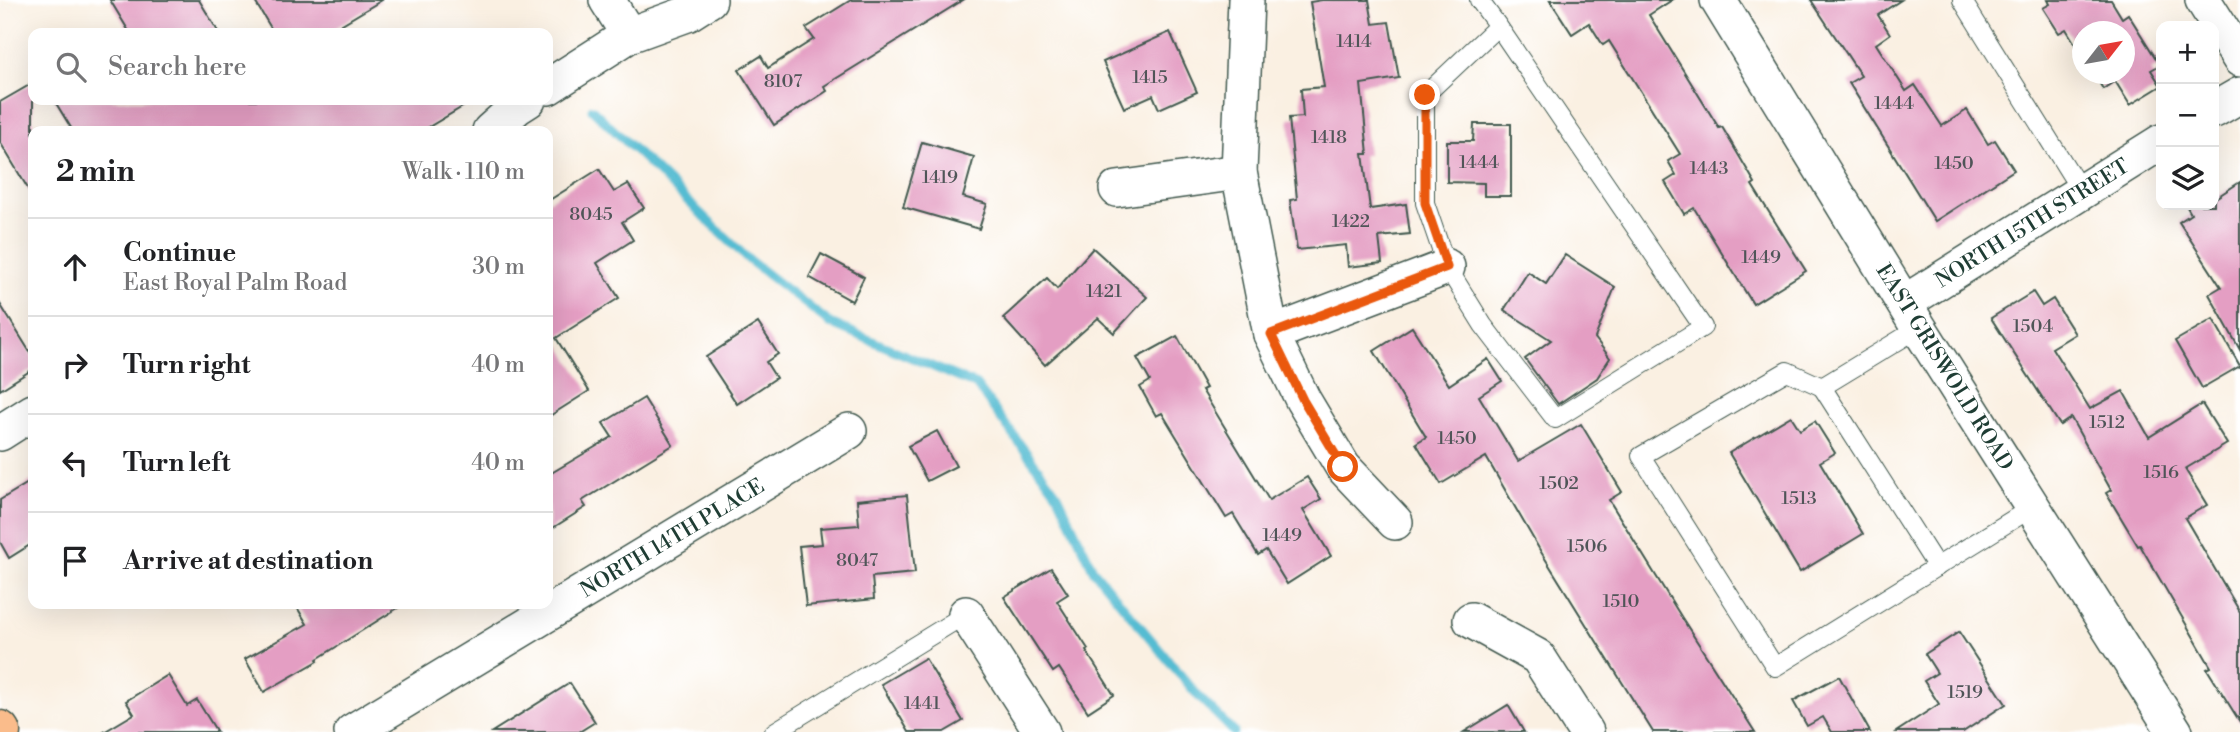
<!DOCTYPE html>
<html lang="en">
<head>
<meta charset="utf-8">
<style>
	:root { --surface:#fff; --page:#f6f6f6; --text:#202124; --muted:#757577; --line:#e0e0e0 }
	body { margin:0; font-family:"Libre Bodoni",serif; background:var(--page); color:var(--text) }
	.controls { position:absolute; right:21px; top:21px; display:grid; overflow:hidden; border-radius:14px; box-shadow:0 7px 28px #0002 }
	.controls button { width:63px; height:63px; display:grid; place-items:center; padding:0; border:0; border-bottom:2px solid var(--line); background:var(--surface); color:var(--text); font:35px sans-serif }
	.compass { position:absolute; left:2072px; top:21px; width:63px; height:63px; border-radius:50%; background:var(--surface); box-shadow:0 7px 28px #0002; rotate:59deg }
	.stop { position:absolute; width:21px; height:21px; margin:-16px; border:5px solid #ea580c; border-radius:50%; background:#fff }
	.stop.end { background:#ea580c; border-color:#fff; box-shadow:0 2px 7px #0008 }
	.list { margin:0; padding:0; list-style:none }
	h2 { display:flex; justify-content:space-between; align-items:center; height:91px; margin:0; padding:0 28px; font-size:30px }
	h2 small { font-size:23px; font-weight:400; color:var(--muted) }
	.list li { display:grid; grid-template-columns:46px 1fr auto; gap:21px; align-items:center; box-sizing:border-box; height:98px; padding:0 28px; border-top:2px solid var(--line) }
	.list b { display:block; font-size:26px; white-space:nowrap }
	.list p { margin:0; font-size:23px; white-space:nowrap; color:var(--muted) }
	.list em { font-size:23px; font-style:normal; color:var(--muted) }
	.icon { flex:none; width:38px; height:38px; fill:none; stroke:currentColor; stroke-width:2; stroke-linecap:round; stroke-linejoin:round }
	.map { position:relative; flex:none; width:2240px; height:732px; overflow:hidden }
	.search { position:absolute; background:var(--surface); box-shadow:0 7px 28px #0002; left:28px; top:28px; width:525px; height:77px; display:flex; align-items:center; gap:18px; box-sizing:border-box; padding:0 24px; border-radius:14px; color:var(--muted); font-size:26px }
	.panel { position:absolute; background:var(--surface); box-shadow:0 7px 28px #0002; left:28px; top:126px; width:525px; height:483px; border-radius:14px }
	.map>svg:first-child { display:block }
	.lines { fill:none; stroke-linecap:round; stroke-linejoin:round }
	.stream { stroke:#55bcd2; stroke-width:9 }
	.building { fill:#e49ec3 }
	.service-casing { stroke:#40584e; stroke-width:20 }
	.minor-casing { stroke:#40584e; stroke-width:38 }
	.primary-casing { stroke:#40584e; stroke-width:41 }
	.service { stroke:#fff; stroke-width:18 }
	.minor { stroke:#fff; stroke-width:35 }
	.primary { stroke:#fabc8b; stroke-width:38 }
	.route { stroke:#ea580c; stroke-width:9 }
	.labels { text-anchor:middle; stroke-width:5; stroke-linejoin:round; paint-order:stroke }
	.number-label { font-size:18px; fill:#505558 }
	.street-label { font-size:21px; fill:#1f3d34; stroke:#fff }
</style>
</head>
<body>
<div class="map">
<svg width="2240" height="732" viewBox="0 0 2240 732">
	<rect width="100%" height="100%" fill="#fff"/>
	<filter id="ink" filterUnits="userSpaceOnUse"><feTurbulence type="fractalNoise" baseFrequency=".0143" numOctaves="2"/><feDisplacementMap in="SourceGraphic" scale="14" xChannelSelector="R" yChannelSelector="G"/><feConvolveMatrix kernelMatrix="1 2 1 2 8 2 1 2 1" color-interpolation-filters="sRGB"/></filter>
	<filter id="wash" filterUnits="userSpaceOnUse"><feTurbulence type="fractalNoise" baseFrequency=".00686" numOctaves="4" result="noise"/><feDisplacementMap in="SourceGraphic" scale="28" xChannelSelector="R" yChannelSelector="G"/><feGaussianBlur stdDeviation="1.57" result="paint"/><feColorMatrix in="noise" values="0 0 0 0 0 0 0 0 0 0 0 0 0 0 0 0 0 1.4 0 .05"/><feComposite in="paint" operator="in"/></filter>
	<g filter="url(#wash)">
		<rect width="100%" height="100%" fill="#faf0e2"/>
		<g class="lines">
			<path class="stream" d="M592,109L749,260L830,323L976,385L1058,495L1094,571L1199,697L1234,732"/>
		</g>
		<g id="blocks">
			<g class="building">
				<path d="M110,0H199L219,33H130Z"/>
				<path d="M254,0H382L327,33H274Z"/>
				<path d="M851,0H963L824,86L827,91L774,125L739,70L761,56L768,68L814,39L806,28Z"/>
				<path d="M1322,0H1369L1373,24L1389,22L1399,78L1361,84L1368,154H1363L1370,209L1406,204L1410,234L1379,237L1382,263L1348,267L1346,245L1297,250L1290,200L1297,199L1289,118L1303,117L1301,89L1324,87L1310,2Z"/>
				<path d="M1550,0H1672L1649,15L1719,128L1722,127L1755,183L1752,185L1806,271L1753,304L1694,208L1684,214L1665,182L1676,175L1668,161L1680,154L1609,41L1603,45L1589,23L1572,34Z"/>
				<path d="M1811,0H1901L1878,15L1890,34L1876,44L1906,91L1915,85L1942,126L1967,110L1988,144L1995,140L2014,170L1935,221L1849,83L1861,76Z"/>
				<path d="M2048,0H2111L2122,18L2128,14L2160,65L2151,70L2161,86L2130,105L2115,81L2103,89L2094,74H2124V32H2082V55L2066,29L2059,33L2043,8L2050,4Z"/>
				<path d="M1170,32L1197,92L1159,109L1153,95L1124,108L1103,62Z"/>
				<path d="M33,83V197L0,142V102Z"/>
				<path d="M54,100H474L422,131H73Z"/>
				<path d="M1474,124H1511V196H1484V183L1447,182V141H1473Z"/>
				<path d="M922,142L974,157L963,197L987,204L979,229L903,207Z"/>
				<path d="M599,169L614,192L628,184L644,208L622,222L633,240L597,263L619,298L556,338L589,391L548,417V201Z"/>
				<path d="M2240,182V350L2209,294L2221,287L2179,222L2191,214L2186,205H2214V199Z"/>
				<path d="M1093,248L1147,297L1114,333L1098,318L1045,365L1003,318L1047,278L1057,289Z"/>
				<path d="M821,254L864,277L852,301L809,277Z"/>
				<path d="M1565,255L1615,287L1595,338L1610,358L1597,378L1558,404L1525,359L1551,340L1504,310L1528,272L1546,284Z"/>
				<path d="M2033,292L2042,306L2053,299L2075,334L2052,348L2090,409L2123,391L2149,437L2202,404L2227,444L2185,469L2207,505L2185,518L2240,612V722L2207,669L2211,667L2140,545L2138,546L2106,493L2111,490L2071,418L2060,425L1991,318Z"/>
				<path d="M0,304L33,357V369L0,390Z"/>
				<path d="M2213,319L2240,366L2202,388L2175,341Z"/>
				<path d="M758,323L778,354L766,362L776,378L737,404L706,357Z"/>
				<path d="M1412,327L1449,385L1488,359L1502,381L1479,396L1518,461L1581,424L1622,492L1609,500L1682,618L1755,732H1653L1541,552L1486,457L1441,484L1416,443L1426,437L1374,351Z"/>
				<path d="M1177,336L1206,388L1202,390L1269,500L1307,477L1321,499L1303,510L1331,556L1287,584L1266,550L1258,555L1233,514L1226,518L1162,413L1156,416L1140,387L1150,381L1137,358Z"/>
				<path d="M644,398L673,445L582,501L586,507L548,531V475L612,437L603,423Z"/>
				<path d="M1791,416L1800,430L1815,421L1835,453L1820,462L1863,534L1800,572L1729,453Z"/>
				<path d="M937,431L956,466L927,481L908,446Z"/>
				<path d="M33,480V543L9,558L0,542V500Z"/>
				<path d="M907,495L915,573L872,577L874,599L806,606L799,546L822,544L820,528L859,525L857,500Z"/>
				<path d="M1051,568L1068,594L1057,601L1088,649L1086,651L1114,695L1088,712L1059,668L1053,672L1004,597Z"/>
				<path d="M295,604H404L317,659L318,661L264,692L245,659L307,624Z"/>
				<path d="M1959,632L2006,704L1963,732H1896L1939,704L1924,681L1937,673L1925,654Z"/>
				<path d="M925,658L963,721L944,732H909L881,684Z"/>
				<path d="M168,675L187,706L197,700L217,732H104L134,714L126,701Z"/>
				<path d="M1839,676L1870,732H1832L1823,717L1807,726L1793,701Z"/>
				<path d="M570,683L595,722L579,732H492Z"/>
				<path d="M1508,705L1524,732H1464Z"/>
			</g>
		</g>
	</g>
	<g filter="url(#ink)">
		<use href="#blocks" fill-opacity="0" stroke="#40584e" stroke-width="2"/>
		<g class="lines">
			<defs>
				<g id="service">
					<path d="M1479,0L1498,26L1703,327L1555,419L1483,325L1447,267L1425,203V95L1498,26"/>
					<path d="M1962,0L2081,191"/>
					<path d="M1919,328L1822,387L1787,371L1641,456L1775,667L2033,507"/>
					<path d="M1822,387L1937,567"/>
					<path d="M774,732L966,614"/>
				</g>
				<g id="minor">
					<path d="M607,0L629,35"/>
					<path d="M1246,0L1239,172L1271,334L1303,400L1343,467L1395,522"/>
					<path d="M1718,0L1919,328L2175,732"/>
					<path d="M2203,0L2240,59"/>
					<path d="M548,87L629,35L687,14L709,0"/>
					<path d="M2214,110L2240,95"/>
					<path d="M490,131L517,107L528,100"/>
					<path d="M1117,189L1239,172"/>
					<path d="M1904,303L2161,142"/>
					<path d="M1271,334L1447,267"/>
					<path d="M0,433L33,412"/>
					<path d="M966,614L1042,732"/>
					<path d="M1471,620L1538,657L1586,732"/>
					<path d="M352,732L849,431"/>
				</g>
				<path id="primary" d="M0,730L1,732"/>
			</defs>
			<use href="#service" class="service-casing"/>
			<use href="#minor" class="minor-casing"/>
			<use href="#primary" class="primary-casing"/>
			<use href="#service" class="service"/>
			<use href="#minor" class="minor"/>
			<use href="#primary" class="primary"/>
		</g>
	</g>
	<g class="lines" filter="url(#ink)">
		<path class="route" d="M1343,467L1303,400L1271,334L1447,267L1425,203V95"/>
	</g>
	<g class="labels">
		<g class="number-label">
			<text x="1354" y="47">1414</text>
			<text x="1150" y="83">1415</text>
			<text x="783" y="87">8107</text>
			<text x="1894" y="109">1444</text>
			<text x="1329" y="143">1418</text>
			<text x="1479" y="168">1444</text>
			<text x="1954" y="169">1450</text>
			<text x="1709" y="174">1443</text>
			<text x="940" y="183">1419</text>
			<text x="591" y="220">8045</text>
			<text x="1351" y="227">1422</text>
			<text x="1761" y="263">1449</text>
			<text x="1104" y="297">1421</text>
			<text x="2033" y="332">1504</text>
			<text x="2107" y="428">1512</text>
			<text x="1457" y="444">1450</text>
			<text x="2161" y="478">1516</text>
			<text x="1559" y="489">1502</text>
			<text x="1799" y="504">1513</text>
			<text x="1282" y="541">1449</text>
			<text x="1587" y="552">1506</text>
			<text x="857" y="566">8047</text>
			<text x="1621" y="607">1510</text>
			<text x="1965" y="698">1519</text>
			<text x="922" y="709">1441</text>
		</g>
		<g class="street-label">
			<text transform="translate(2032 223) rotate(-32)" y="7">NORTH 15TH STREET</text>
			<text transform="translate(1945 367) rotate(58)" y="7">EAST GRISWOLD ROAD</text>
			<text transform="translate(672 538) rotate(-31)" y="7">NORTH 14TH PLACE</text>
		</g>
	</g>
</svg>
<div class="controls">
<button>+</button>
<button>−</button>
<button><svg class="icon" aria-label="layers" viewBox="0 0 24 24"><path d="M12 4l9 5-9 5-9-5zM3 14l9 5 9-5"/></svg></button>
</div>
<svg class="compass" viewBox="-18 -18 36 36"><path d="M0-13l5 13h-10z" fill="#e53935"/><path d="M0 13l5-13h-10z" fill="#757577"/></svg>
<div class="stop" style="left:1343px;top:467px"></div>
<div class="stop end" style="left:1425px;top:95px"></div>
<div class="search"><svg class="icon" aria-label="search" viewBox="0 0 24 24"><circle cx="10" cy="10" r="6"/><path d="M15 15l6 6"/></svg>Search here</div>
<section class="panel">
<h2>2 min<small>Walk · 110 m</small></h2>
<ul class="list">
<li><svg class="icon" aria-label="ahead" viewBox="0 0 24 24"><path d="M12 20V5M6 11l6-6 6 6"/></svg><div><b>Continue</b><p>East Royal Palm Road</p></div><em>30 m</em></li>
<li><svg class="icon" aria-label="right" viewBox="0 0 24 24"><path d="M7 20v-9h11M14 6l5 5-5 5"/></svg><div><b>Turn right</b></div><em>40 m</em></li>
<li><svg class="icon" aria-label="left" viewBox="0 0 24 24"><path d="M17 20v-9H6M10 6l-5 5 5 5"/></svg><div><b>Turn left</b></div><em>40 m</em></li>
<li><svg class="icon" aria-label="arrive" viewBox="0 0 24 24"><path d="M6 21V4h12l-3 4 3 4H6"/></svg><div><b>Arrive at destination</b></div></li>
</ul>
</section>
</div>
</body>
</html>
